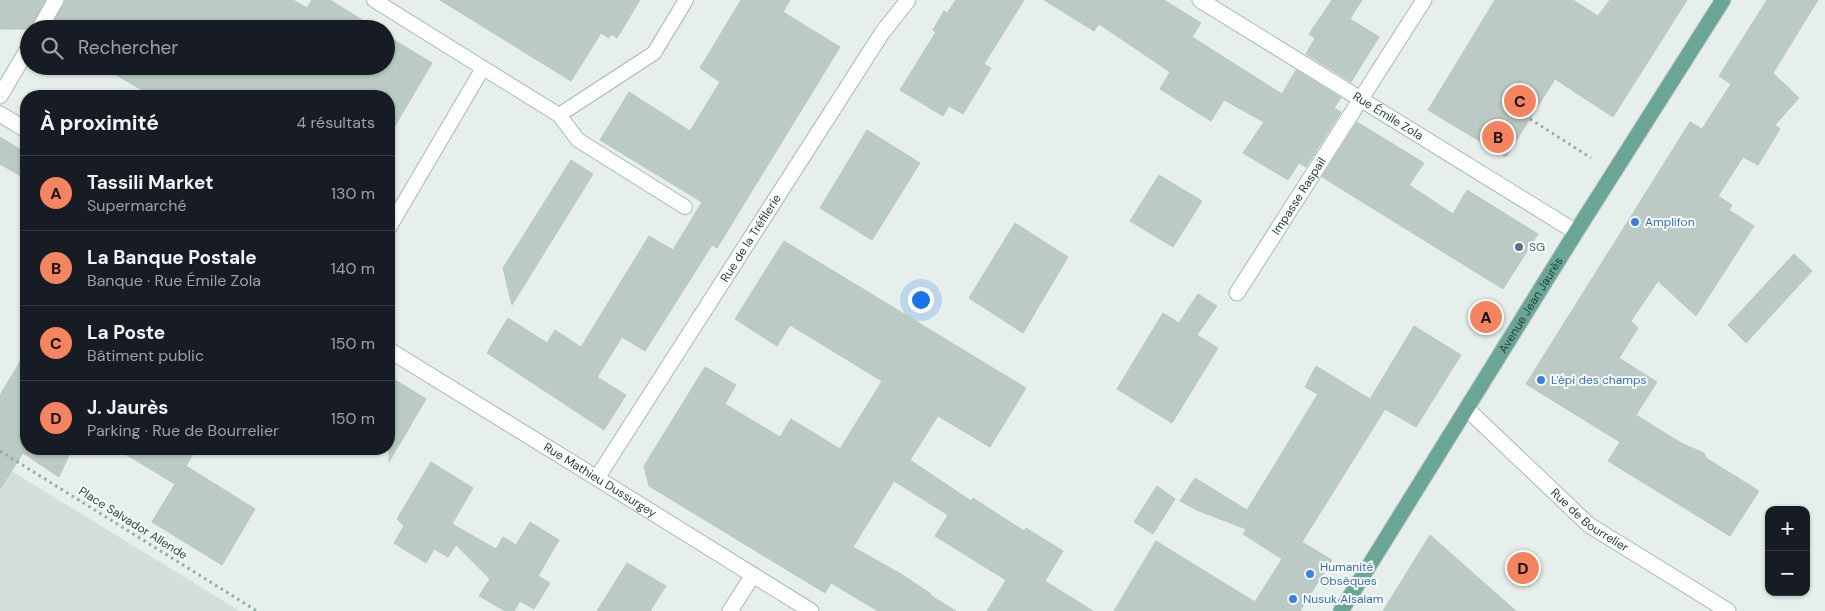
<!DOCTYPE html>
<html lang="fr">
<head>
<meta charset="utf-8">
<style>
	:root { --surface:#171b24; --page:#20242c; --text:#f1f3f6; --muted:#9ea1a6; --line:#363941; --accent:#f4845f }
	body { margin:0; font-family:"DM Sans",sans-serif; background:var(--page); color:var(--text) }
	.controls { position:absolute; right:15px; bottom:15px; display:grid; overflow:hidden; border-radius:10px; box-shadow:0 1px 4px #0004 }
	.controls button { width:45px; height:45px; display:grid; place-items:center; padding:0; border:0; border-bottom:1px solid var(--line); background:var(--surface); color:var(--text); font:25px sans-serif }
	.you { position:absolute; left:920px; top:299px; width:18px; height:18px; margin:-12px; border:4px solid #fff; border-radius:50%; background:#1a73e8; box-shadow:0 0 0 8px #1a73e833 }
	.badge { display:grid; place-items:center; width:32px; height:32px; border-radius:50%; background:var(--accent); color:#111; font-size:16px; font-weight:700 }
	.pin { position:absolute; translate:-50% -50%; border:2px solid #fff; box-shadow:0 1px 5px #0006 }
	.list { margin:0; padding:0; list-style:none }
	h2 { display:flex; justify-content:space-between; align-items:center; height:65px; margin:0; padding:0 20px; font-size:21px }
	h2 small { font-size:16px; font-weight:400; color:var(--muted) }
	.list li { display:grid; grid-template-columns:32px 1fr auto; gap:15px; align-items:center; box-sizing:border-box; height:75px; padding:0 20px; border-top:1px solid var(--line) }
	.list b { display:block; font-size:19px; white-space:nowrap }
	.list p { margin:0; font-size:16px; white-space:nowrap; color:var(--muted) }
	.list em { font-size:16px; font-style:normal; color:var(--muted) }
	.icon { flex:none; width:28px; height:28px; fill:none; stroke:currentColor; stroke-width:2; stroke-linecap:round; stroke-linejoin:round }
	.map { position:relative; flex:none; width:1825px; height:611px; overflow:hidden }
	.search { position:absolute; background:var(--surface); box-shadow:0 1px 4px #0004; left:20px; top:20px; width:375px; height:55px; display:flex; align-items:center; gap:12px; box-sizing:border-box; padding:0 18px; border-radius:28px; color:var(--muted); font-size:19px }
	.panel { position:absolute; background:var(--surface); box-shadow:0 1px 4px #0004; left:20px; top:90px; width:375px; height:365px; border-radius:20px }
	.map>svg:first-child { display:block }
	.built { fill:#d4dfda }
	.building { fill:#bbcac4; stroke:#b8c9c2 }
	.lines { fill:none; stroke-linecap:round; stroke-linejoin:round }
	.lane-casing { stroke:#a8b8b2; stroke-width:16 }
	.street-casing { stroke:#a8b8b2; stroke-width:17 }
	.primary-casing { stroke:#c2cac8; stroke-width:17 }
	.path { stroke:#86b3a5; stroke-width:3; stroke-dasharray:2.5 4; stroke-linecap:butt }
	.lane { stroke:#fff; stroke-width:14 }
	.street { stroke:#fff; stroke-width:15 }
	.primary { stroke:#6aa596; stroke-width:15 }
	.shop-dot { fill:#3f7fe0; stroke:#f7fbf9; stroke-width:2 }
	.service-dot { fill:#5c6f8a; stroke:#f7fbf9; stroke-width:2 }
	.labels { text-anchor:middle; stroke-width:4; stroke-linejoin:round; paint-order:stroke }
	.street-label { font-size:12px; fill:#24423a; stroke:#f7fbf9 }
	.shop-label { font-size:12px; fill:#366cbe; stroke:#f7fbf9; text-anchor:start }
	.service-label { font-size:12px; fill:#4e5e75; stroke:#f7fbf9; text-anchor:start }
</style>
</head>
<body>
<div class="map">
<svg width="1825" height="611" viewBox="0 0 1825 611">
	<rect width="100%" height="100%" fill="#e6efeb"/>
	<path class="built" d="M0,464L240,611H0Z"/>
	<g class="building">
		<path d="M0,0H45L30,29H0Z"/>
		<path d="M65,0H293L307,8L312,0H330L377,29H50Z"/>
		<path d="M440,0H640L617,38L611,34L609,38L601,33L571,81Z"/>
		<path d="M741,0H790L783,12L840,47L717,248L712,245L645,351L622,337L597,377L626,395L604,430L487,353L508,318L547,343L555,330L581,347L649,236L673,250L702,202L600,140L629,92L690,131L720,82L700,68Z"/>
		<path d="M956,0H1024L984,64L991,68L963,114L949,106L943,116L900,90L936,32L933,30L944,11L947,13Z"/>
		<path d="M1044,0H1164L1201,23L1192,37L1282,94L1296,70L1341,98L1334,108L1341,112L1306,167L1299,163L1288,180L1243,153L1264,122L1224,100L1211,121L1160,89L1170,72L1099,24L1094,31Z"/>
		<path d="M1332,0H1362L1350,19L1379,37L1351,82L1306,54L1315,38L1309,34Z"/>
		<path d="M1495,0H1573L1598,16L1610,0H1687L1613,117L1555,79L1506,157L1428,110Z"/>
		<path d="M1767,0H1818L1773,73L1799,98L1775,125L1780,129L1758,165L1743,157L1718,196L1732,205L1729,210L1754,226L1696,316L1658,281L1631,321L1638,328L1619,358L1657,382L1636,415L1681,443L1704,453L1706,458L1759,491L1730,536L1608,461L1620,442L1526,384L1690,122L1702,129L1731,84L1719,76Z"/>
		<path d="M386,35L432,63L389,136V96H152L101,66H386Z"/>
		<path d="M1357,122L1424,163L1409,185L1453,214L1467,190L1538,234L1503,289L1322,177Z"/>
		<path d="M867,130L920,163L872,240L820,208Z"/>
		<path d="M0,137L26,153V179L0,164Z"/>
		<path d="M571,160L593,174L512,305L503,268Z"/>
		<path d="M1159,175L1202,201L1173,247L1130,221Z"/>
		<path d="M1015,223L1068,257L1023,333L969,298Z"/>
		<path d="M784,241L1026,388L990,447L938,416L910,460L971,501L973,498L1024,531L1026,528L1063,551L1045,581L1093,611H987L1006,580L935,536L948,515L894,481L853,547L901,574L931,594L930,595L956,611H878L831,583L825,593L649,486L644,466L705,367L736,385L725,404L780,437L791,419L840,449L882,381L790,325L777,346L735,319Z"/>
		<path d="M1794,254L1812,271L1746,343L1728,325Z"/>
		<path d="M1198,294L1217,306L1197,335L1218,348L1172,423L1117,389L1163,313L1179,323Z"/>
		<path d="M1414,326L1461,355L1416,427L1385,409L1302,542L1332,560L1300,611H1114L1156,541L1255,602L1282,559L1243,534L1246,529L1199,511L1180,501L1195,478L1247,510L1318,394L1305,387L1316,366L1370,399Z"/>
		<path d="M26,352L25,449H72L59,477L23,453L0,489V395Z"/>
		<path d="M389,376L426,399L389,462Z"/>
		<path d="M117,449H196L186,466L255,509L222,565L152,522L175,484Z"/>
		<path d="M431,462L473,488L452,524L496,549L503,537L516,545L530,522L559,540L538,576L550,583L534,609L520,601L514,611H505L479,596L490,579L456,545L448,557L434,549L426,563L394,543L404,526L397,519Z"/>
		<path d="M1157,486L1175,499L1153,534L1134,522Z"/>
		<path d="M1430,535L1516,611H1383Z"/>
		<path d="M627,563L666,586L650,611H597Z"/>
	</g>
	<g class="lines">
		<defs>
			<g id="lane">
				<path d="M374,0L483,68"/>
				<path d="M559,115L578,140L685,207"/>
				<path d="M389,228L483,68L559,115L654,53L686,0"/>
			</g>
			<g id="street">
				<path id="s1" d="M1200,0L1576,232"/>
				<path d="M39,29L56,0"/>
				<path d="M0,96L29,47"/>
				<path d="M0,114L26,130"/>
				<path id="s2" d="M1237,293L1424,0"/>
				<path id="s3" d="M389,350L571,462L811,611"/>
				<path id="s4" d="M1467,409L1589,525L1728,611"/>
				<path id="s5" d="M597,478L882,33L908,0"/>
				<path d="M730,611L753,575"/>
			</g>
			<g id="primary">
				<path id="s6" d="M1341,611L1576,232L1723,0"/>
			</g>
		</defs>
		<use href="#lane" class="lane-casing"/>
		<use href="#street" class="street-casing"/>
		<use href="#primary" class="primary-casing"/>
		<g class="path">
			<path d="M1530,119L1591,158"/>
			<path d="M0,451L257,611"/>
		</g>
		<use href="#lane" class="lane"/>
		<use href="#street" class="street"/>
		<use href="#primary" class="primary"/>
	</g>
	<g class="shop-dot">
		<circle cx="1635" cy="222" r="5"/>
		<circle cx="1541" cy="380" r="5"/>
		<circle cx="1310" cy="574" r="5"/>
		<circle cx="1293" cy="599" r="5"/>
	</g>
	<circle class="service-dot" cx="1519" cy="247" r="5"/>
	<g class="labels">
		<g class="street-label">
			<text dy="4" stroke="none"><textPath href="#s1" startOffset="221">Rue Émile Zola</textPath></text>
			<text dy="4" stroke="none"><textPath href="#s2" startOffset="115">Impasse Raspail</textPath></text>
			<text dy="4" stroke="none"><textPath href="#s5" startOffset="285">Rue de la Tréfilerie</textPath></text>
			<text dy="4" stroke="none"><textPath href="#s6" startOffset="360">Avenue Jean Jaurès</textPath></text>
			<text dy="4" stroke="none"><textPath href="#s3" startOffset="248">Rue Mathieu Dussurgey</textPath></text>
			<text dy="4" stroke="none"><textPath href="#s4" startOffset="166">Rue de Bourrelier</textPath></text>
			<text transform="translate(133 523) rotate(32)" y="4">Place Salvador Allende</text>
		</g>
		<g class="shop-label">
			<text x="1645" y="226">Amplifon</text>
			<text x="1551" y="384">L'épi des champs</text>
			<text x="1320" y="571">Humanité<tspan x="1320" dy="14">Obsèques</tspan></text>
			<text x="1303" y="603">Nusuk Alsalam</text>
		</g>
		<g class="service-label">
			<text x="1529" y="251">SG</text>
		</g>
	</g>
</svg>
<div class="controls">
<button>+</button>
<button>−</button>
</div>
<div class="you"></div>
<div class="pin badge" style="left:1486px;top:317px">A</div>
<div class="pin badge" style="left:1498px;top:137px">B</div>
<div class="pin badge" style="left:1520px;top:101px">C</div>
<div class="pin badge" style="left:1523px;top:568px">D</div>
<div class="search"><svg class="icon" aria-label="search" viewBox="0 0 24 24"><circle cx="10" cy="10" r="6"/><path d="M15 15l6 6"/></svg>Rechercher</div>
<section class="panel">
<h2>À proximité<small>4 résultats</small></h2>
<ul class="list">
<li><span class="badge">A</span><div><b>Tassili Market</b><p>Supermarché</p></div><em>130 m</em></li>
<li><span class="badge">B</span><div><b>La Banque Postale</b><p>Banque · Rue Émile Zola</p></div><em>140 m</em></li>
<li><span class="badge">C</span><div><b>La Poste</b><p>Bâtiment public</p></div><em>150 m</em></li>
<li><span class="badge">D</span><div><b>J. Jaurès</b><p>Parking · Rue de Bourrelier</p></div><em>150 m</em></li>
</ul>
</section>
</div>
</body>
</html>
